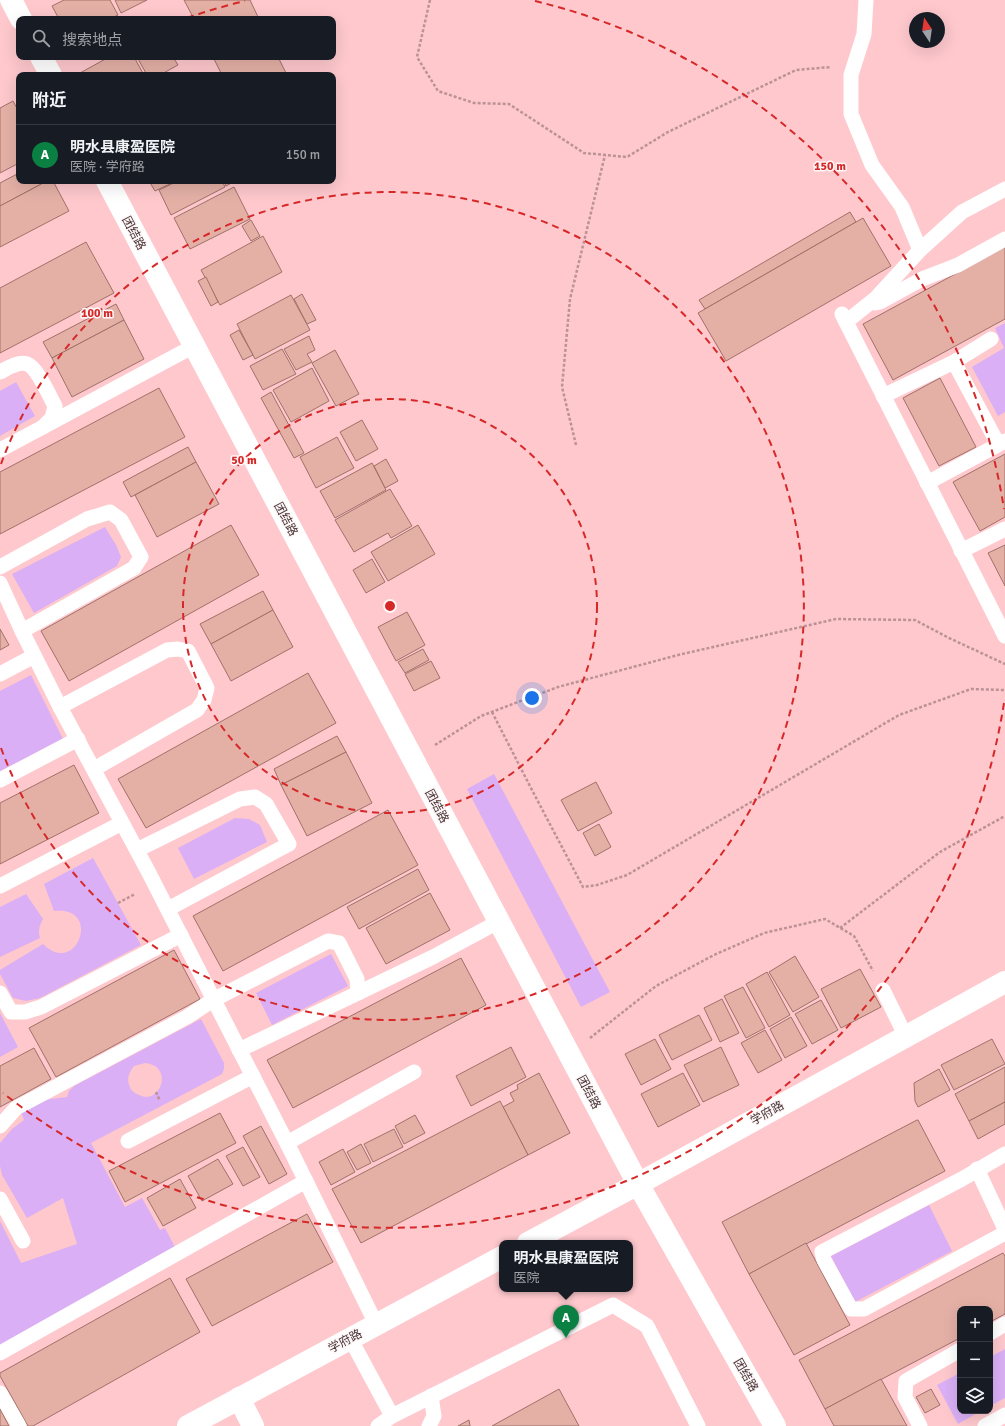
<!DOCTYPE html>
<html lang="zh">
<head>
<meta charset="utf-8">
<style>
	:root { --surface:#171b24; --page:#242831; --text:#f1f3f6; --muted:#9ea1a6; --line:#363941; --accent:#0b8043 }
	body { margin:0; font-family:Signika,"Noto Sans SC",sans-serif; background:var(--page); color:var(--text) }
	.controls { position:absolute; right:12px; bottom:12px; display:grid; overflow:hidden; border-radius:8px; box-shadow:0 4px 16px #0002 }
	.controls button { width:36px; height:36px; display:grid; place-items:center; padding:0; border:0; border-bottom:1px solid var(--line); background:var(--surface); color:var(--text); font:20px sans-serif }
	.compass { position:absolute; left:909px; top:12px; width:36px; height:36px; border-radius:50%; background:var(--surface); box-shadow:0 4px 16px #0002; rotate:347deg }
	.you { position:absolute; left:532px; top:698px; width:14px; height:14px; margin:-10px; border:3px solid #fff; border-radius:50%; background:#1a73e8; box-shadow:0 0 0 6px #1a73e833 }
	.badge { display:grid; place-items:center; width:26px; height:26px; border-radius:50%; background:var(--accent); color:#fff; font-size:13px; font-weight:700 }
	.pin { position:absolute; translate:-50% -33px; filter:drop-shadow(0 1px 2px #0008) }
	.pin::after { content:''; position:absolute; top:21px; width:14px; height:12px; background:inherit; clip-path:polygon(0 0,100% 0,50% 100%) }
	.popup { position:absolute; left:499px; top:1240px; width:134px; height:52px; box-sizing:border-box; display:grid; place-content:center; border-radius:8px; background:var(--surface); filter:drop-shadow(0 1px 3px #0005); font-size:13px; white-space:nowrap; color:var(--muted) }
	.popup b { font-size:15px; color:var(--text) }
	.popup::after { content:''; position:absolute; left:50%; top:100%; margin-left:-8px; border:8px solid transparent; border-top-color:var(--surface) }
	.list { margin:0; padding:0; list-style:none }
	h2 { display:flex; justify-content:space-between; align-items:center; height:52px; margin:0; padding:0 16px; font-size:17px }
	h2 small { font-size:13px; font-weight:400; color:var(--muted) }
	.list li { display:grid; grid-template-columns:26px 1fr auto; gap:12px; align-items:center; box-sizing:border-box; height:60px; padding:0 16px; border-top:1px solid var(--line) }
	.list b { display:block; font-size:15px; white-space:nowrap }
	.list p { margin:0; font-size:13px; white-space:nowrap; color:var(--muted) }
	.list em { font-size:13px; font-style:normal; color:var(--muted) }
	.icon { flex:none; width:22px; height:22px; fill:none; stroke:currentColor; stroke-width:2; stroke-linecap:round; stroke-linejoin:round }
	.map { position:relative; flex:none; width:1005px; height:1426px; overflow:hidden }
	.search { position:absolute; background:var(--surface); box-shadow:0 4px 16px #0002; left:16px; top:16px; width:320px; height:44px; display:flex; align-items:center; gap:10px; box-sizing:border-box; padding:0 14px; border-radius:8px; color:var(--muted); font-size:15px }
	.panel { position:absolute; background:var(--surface); box-shadow:0 4px 16px #0002; left:16px; top:72px; width:320px; height:112px; border-radius:8px }
	.map>svg:first-child { display:block }
	.green { fill:#daaff5; fill-rule:evenodd }
	.building { fill:#e4b0a6; stroke:#a07168 }
	.lines { fill:none; stroke-linecap:round; stroke-linejoin:round }
	.path { stroke:#bc9296; stroke-width:2.5; stroke-dasharray:3 2; stroke-linecap:butt }
	.service { stroke:#fff; stroke-width:15 }
	.minor { stroke:#fff; stroke-width:22 }
	.tertiary { stroke:#fff; stroke-width:22 }
	.ring { fill:none; stroke:#d62828; stroke-width:2; stroke-dasharray:7 5 }
	.labels { text-anchor:middle; stroke-width:3; stroke-linejoin:round; paint-order:stroke }
	.street-label { font-size:12px; fill:#4a3537; stroke:#fdf7f7 }
	.centre { fill:#d62828; stroke:#fdf7f7; stroke-width:2 }
	.ring-label { font-size:12px; text-anchor:middle; font-weight:bold; fill:#d62828; stroke:#fdf7f7; stroke-width:3; stroke-linejoin:round; paint-order:stroke }
</style>
</head>
<body>
<div class="map">
<svg width="1005" height="1426" viewBox="0 0 1005 1426">
	<rect width="100%" height="100%" fill="#fec8cd"/>
	<g class="green">
		<path d="M1005,323V412L998,416L972,367L1004,348L995,328Z"/>
		<path d="M16,382L35,416L0,436V391Z"/>
		<path d="M105,527L116,545L121,557L117,566L34,613L12,574Z"/>
		<path d="M31,675L63,739L0,771V691Z"/>
		<path d="M494,774L610,992L581,1007L467,789Z"/>
		<path d="M235,818L249,819L260,825L267,842L194,879L178,848Z"/>
		<path d="M93,858L141,945L40,998L26,1001L13,998L0,974V970L43,944C77,978 103,905 54,911L44,884Z"/>
		<path d="M26,894L43,919C39,926 38,931 40,938L0,957V907Z"/>
		<path d="M331,954L348,986L272,1025L256,993Z"/>
		<path d="M0,1013L18,1047L0,1057Z"/>
		<path d="M201,1019L224,1063V1069L222,1074L91,1143L125,1207L142,1198L160,1230L165,1228L176,1249L0,1346V1221L21,1263L77,1244L63,1198L27,1218L2,1175L0,1166V1143L12,1129L24,1120L21,1112L43,1100L67,1097L69,1091L74,1086ZM145,1063C175,1066 160,1106 139,1095C135,1093 131,1091 130,1087C126,1079 129,1072 134,1066Z"/>
		<path d="M929,1205L952,1251L855,1302L831,1256Z"/>
		<path d="M1005,1349V1398L990,1406V1357Z"/>
		<path d="M960,1373V1411H981L958,1424L937,1385Z"/>
	</g>
	<g class="building">
		<path d="M64,0H110L118,15L110,19H59L52,6Z"/>
		<path d="M115,0H147L121,13Z"/>
		<path d="M184,0H250L259,19H194Z"/>
		<path d="M109,57H134L144,75H82L80,73Z"/>
		<path d="M137,57H173L178,65L160,75H147Z"/>
		<path d="M213,57H278L287,75H222Z"/>
		<path d="M13,101L19,112V163L0,173V108Z"/>
		<path d="M19,173V181H47L0,206V183Z"/>
		<path d="M47,181H53L69,211L0,247V206Z"/>
		<path d="M149,181H176L155,191Z"/>
		<path d="M178,181H222L225,187L171,215L159,190Z"/>
		<path d="M224,181H235L226,186Z"/>
		<path d="M234,187L250,219L190,249L174,218Z"/>
		<path d="M850,212L856,222L705,309L699,300Z"/>
		<path d="M863,218L891,266L726,361L698,313Z"/>
		<path d="M251,220L260,236L251,241L242,226Z"/>
		<path d="M263,236L282,272L220,305L201,270Z"/>
		<path d="M86,242L114,293L0,353V288Z"/>
		<path d="M1005,247V319L893,380L863,324Z"/>
		<path d="M206,277L218,302L211,306L198,281Z"/>
		<path d="M302,294L316,320L307,324L294,299Z"/>
		<path d="M291,295L310,330L255,359L237,324Z"/>
		<path d="M116,304L124,320L52,358L43,342Z"/>
		<path d="M124,320L144,359L72,397L52,358Z"/>
		<path d="M239,330L253,355L243,360L230,335Z"/>
		<path d="M309,336L315,350L307,354L312,362L296,370L284,349Z"/>
		<path d="M282,349L296,374L263,390L250,366Z"/>
		<path d="M335,350L359,394L336,406L312,363Z"/>
		<path d="M312,368L329,401L291,422L273,390Z"/>
		<path d="M940,378L976,447L939,466L903,398Z"/>
		<path d="M159,388L185,437L0,534V472Z"/>
		<path d="M271,392L304,453L294,458L261,398Z"/>
		<path d="M362,420L378,449L356,461L340,432Z"/>
		<path d="M337,437L354,468L316,488L300,457Z"/>
		<path d="M188,447L196,462L131,497L123,482Z"/>
		<path d="M1005,454V517L980,531L953,482Z"/>
		<path d="M386,459L398,481L385,488L374,466Z"/>
		<path d="M196,462L219,504L157,537L135,495Z"/>
		<path d="M372,463L386,490L335,518L320,491Z"/>
		<path d="M390,489L412,526L391,538L388,533L354,552L335,520Z"/>
		<path d="M231,525L259,575L69,681L41,631Z"/>
		<path d="M418,525L435,554L388,581L371,552Z"/>
		<path d="M1005,545V586L988,553Z"/>
		<path d="M372,559L385,582L366,593L353,570Z"/>
		<path d="M263,591L273,610L211,644L200,624Z"/>
		<path d="M273,610L293,647L231,681L211,644Z"/>
		<path d="M407,612L425,645L396,661L378,627Z"/>
		<path d="M0,629L9,645L0,650Z"/>
		<path d="M423,649L429,660L405,673L398,662Z"/>
		<path d="M431,661L440,678L414,691L405,674Z"/>
		<path d="M308,673L336,723L146,828L118,779Z"/>
		<path d="M337,736L346,752L281,785L274,769Z"/>
		<path d="M346,752L372,803L307,836L281,785Z"/>
		<path d="M74,765L99,813L0,864V803Z"/>
		<path d="M596,782L612,813L578,831L561,800Z"/>
		<path d="M388,810L418,865L223,971L193,916Z"/>
		<path d="M599,824L611,847L595,856L583,833Z"/>
		<path d="M418,869L429,890L359,929L347,907Z"/>
		<path d="M430,893L450,930L386,964L366,928Z"/>
		<path d="M174,950L200,999L56,1077L29,1028Z"/>
		<path d="M795,956L819,997L793,1012L769,972Z"/>
		<path d="M461,958L486,1005L293,1108L267,1060Z"/>
		<path d="M860,969L881,1007L841,1028L821,989Z"/>
		<path d="M767,972L790,1015L769,1027L746,984Z"/>
		<path d="M743,987L765,1028L746,1038L724,996Z"/>
		<path d="M722,999L739,1033L720,1042L704,1008Z"/>
		<path d="M821,1000L838,1030L812,1044L795,1014Z"/>
		<path d="M699,1015L712,1040L672,1060L659,1035Z"/>
		<path d="M791,1017L807,1046L785,1058L770,1029Z"/>
		<path d="M765,1030L782,1060L758,1073L741,1043Z"/>
		<path d="M655,1039L671,1069L641,1085L625,1054Z"/>
		<path d="M992,1039L1005,1064L954,1090L941,1065Z"/>
		<path d="M511,1047L526,1077L471,1106L456,1076Z"/>
		<path d="M721,1047L739,1085L703,1102L684,1065Z"/>
		<path d="M34,1048L51,1079L0,1107V1066Z"/>
		<path d="M1005,1067V1102L969,1121L955,1094Z"/>
		<path d="M939,1069L950,1090L918,1107L915,1101L914,1083Z"/>
		<path d="M539,1073L570,1133L528,1155L503,1107L514,1101L510,1093L518,1089L517,1085Z"/>
		<path d="M683,1073L700,1105L658,1127L641,1094Z"/>
		<path d="M500,1101L528,1155L361,1243L332,1189Z"/>
		<path d="M1005,1102V1124L978,1139L969,1121Z"/>
		<path d="M220,1113L236,1143L125,1202L109,1171Z"/>
		<path d="M415,1115L425,1133L404,1144L395,1126Z"/>
		<path d="M917,1120H918L945,1171L749,1274L722,1222Z"/>
		<path d="M261,1126L287,1174L269,1184L243,1136Z"/>
		<path d="M394,1129L403,1147L373,1162L364,1144Z"/>
		<path d="M361,1144L371,1163L357,1170L347,1152Z"/>
		<path d="M243,1147L260,1177L243,1186L226,1156Z"/>
		<path d="M343,1149L355,1172L331,1185L319,1162Z"/>
		<path d="M218,1159L233,1184L202,1201L188,1176Z"/>
		<path d="M180,1179L196,1208L163,1226L147,1198Z"/>
		<path d="M307,1214L333,1262L212,1326L186,1279Z"/>
		<path d="M806,1243L850,1325L794,1355L749,1274Z"/>
		<path d="M1003,1253L1005,1256V1314L990,1322V1309H960V1338L825,1409L799,1360Z"/>
		<path d="M170,1278L200,1332L33,1426H28L0,1376V1373Z"/>
		<path d="M881,1379L907,1426H834L825,1409Z"/>
		<path d="M559,1389L579,1426H492Z"/>
		<path d="M931,1389L940,1405L925,1413L916,1397Z"/>
		<path d="M0,1409L9,1426H0Z"/>
		<path d="M469,1420L470,1426H458Z"/>
	</g>
	<g class="lines">
		<g class="path">
			<path d="M430,0L417,57L438,91L474,103L509,104L584,153L627,157L668,132L796,70L831,67"/>
			<path d="M576,445L562,387L570,299L605,155"/>
			<path d="M492,712L533,792L583,887L597,885L627,875L899,715L971,689L1005,690"/>
			<path d="M435,745L481,716L558,687L678,655L836,619L915,620L949,638L1005,664"/>
			<path d="M118,903L135,894"/>
			<path d="M840,928L940,852L1005,816"/>
			<path d="M590,1038L656,986L714,955L764,933L825,919L854,936L873,971"/>
			<path d="M156,1092L160,1101"/>
		</g>
		<g class="service">
			<path d="M866,0L864,34L851,75V114L872,165L902,207L920,250"/>
			<path d="M875,303L880,302L922,279L958,265L1005,239"/>
			<path d="M842,314L1005,636"/>
			<path d="M846,322L876,298L920,250L962,212L1005,189"/>
			<path d="M954,362L998,444"/>
			<path d="M0,372C8,368 18,361 27,364C37,367 50,397 55,406L52,418L43,427L0,450"/>
			<path d="M883,396L954,362L991,339"/>
			<path d="M43,427L194,346"/>
			<path d="M927,483L1005,441"/>
			<path d="M961,551L1005,529"/>
			<path d="M0,567L87,519L110,512L121,520L141,557L134,568L22,631"/>
			<path d="M0,583L22,631L60,707L149,873L292,1153L376,1324"/>
			<path d="M0,674L34,656"/>
			<path d="M60,707L167,650L178,649L188,651L207,688L204,700L197,710L94,769"/>
			<path d="M0,780L78,739"/>
			<path d="M137,850L240,799L255,797L266,804L289,844L168,909"/>
			<path d="M0,886L122,823"/>
			<path d="M883,990L906,1037"/>
			<path d="M0,993L11,1012H25L41,1007L181,935"/>
			<path d="M358,993L433,957L498,922"/>
			<path d="M0,1126L16,1108L187,1017L213,1000L328,941L339,943L357,979L358,993L239,1050"/>
			<path d="M128,1141L253,1076"/>
			<path d="M287,1143L414,1072"/>
			<path d="M1005,1154L962,1179L822,1252L824,1260L851,1309H864L1005,1233"/>
			<path d="M977,1169L1005,1229"/>
			<path d="M0,1199L23,1241"/>
			<path d="M990,1333L1005,1324"/>
			<path d="M350,1338L392,1416L378,1426"/>
			<path d="M0,1353L306,1181"/>
			<path d="M0,1393L19,1426"/>
			<path d="M392,1416L613,1305L647,1326L698,1426"/>
			<path d="M429,1426L434,1416L431,1396"/>
			<path d="M920,1426L905,1397L906,1381L960,1350"/>
			<path d="M985,1426L1005,1415"/>
		</g>
		<path class="minor" d="M239,1398L253,1426"/>
		<g class="tertiary">
			<path d="M11,0L21,19"/>
			<path d="M41,57L51,75"/>
			<path d="M107,181L638,1184L775,1426"/>
			<path d="M528,1243L638,1184L1005,982"/>
			<path d="M188,1426L502,1257"/>
		</g>
	</g>
	<g class="ring">
		<circle cx="390" cy="606" r="207"/>
		<path d="M1 464A414 414 0 1 1 1 748"/>
		<path d="M1004 703A622 622 0 0 1 3 1093M187 18A622 622 0 0 1 245 1M535 1A622 622 0 0 1 1004 509"/>
	</g>
	<g class="labels">
		<g class="street-label">
			<text transform="translate(134 233) rotate(62)" y="4">团结路</text>
			<text transform="translate(286 519) rotate(62)" y="4">团结路</text>
			<text transform="translate(437 806) rotate(62)" y="4">团结路</text>
			<text transform="translate(589 1092) rotate(62)" y="4">团结路</text>
			<text transform="translate(767 1113) rotate(-29)" y="4">学府路</text>
			<text transform="translate(345 1341) rotate(-28)" y="4">学府路</text>
			<text transform="translate(746 1375) rotate(60)" y="4">团结路</text>
		</g>
	</g>
	<circle cx="390" cy="606" r="6" class="centre"/>
	<g class="ring-label">
		<text x="830" y="170">150 m</text>
		<text x="97" y="317">100 m</text>
		<text x="244" y="464">50 m</text>
	</g>
</svg>
<div class="controls">
<button>+</button>
<button>−</button>
<button><svg class="icon" aria-label="layers" viewBox="0 0 24 24"><path d="M12 4l9 5-9 5-9-5zM3 14l9 5 9-5"/></svg></button>
</div>
<svg class="compass" viewBox="-18 -18 36 36"><path d="M0-13l5 13h-10z" fill="#e53935"/><path d="M0 13l5-13h-10z" fill="#9ea1a6"/></svg>
<div class="you"></div>
<div class="pin badge" style="left:566px;top:1338px">A</div>
<div class="popup"><b>明水县康盈医院</b>医院</div>
<div class="search"><svg class="icon" aria-label="search" viewBox="0 0 24 24"><circle cx="10" cy="10" r="6"/><path d="M15 15l6 6"/></svg>搜索地点</div>
<section class="panel">
<h2>附近<small></small></h2>
<ul class="list">
<li><span class="badge">A</span><div><b>明水县康盈医院</b><p>医院 · 学府路</p></div><em>150 m</em></li>
</ul>
</section>
</div>
</body>
</html>
